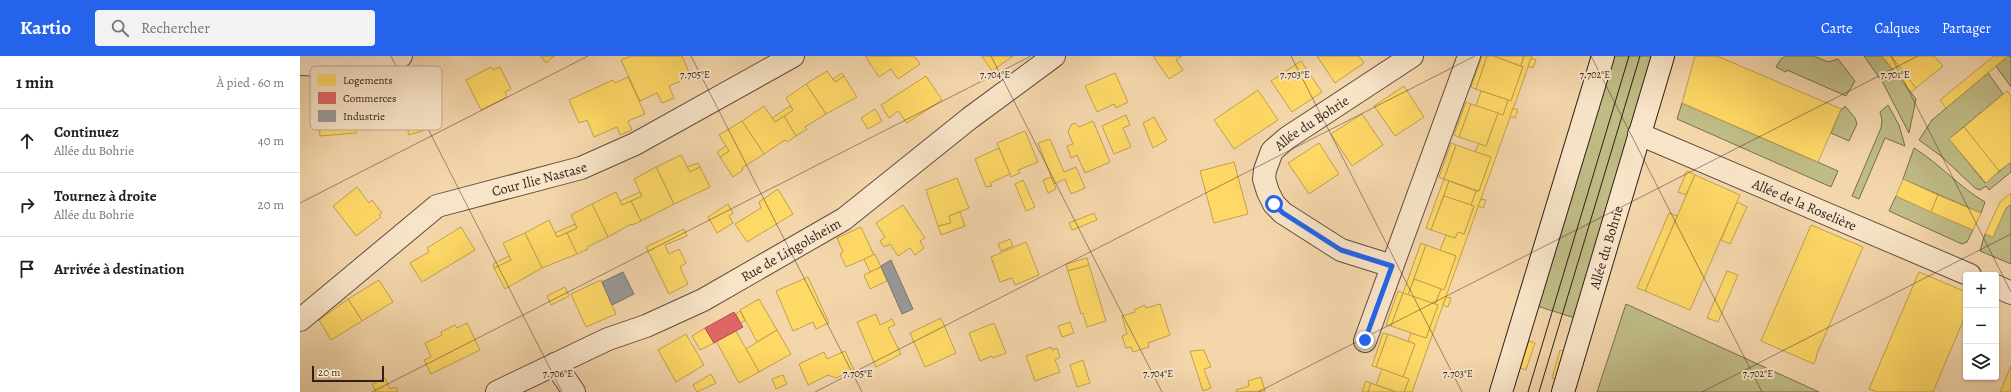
<!DOCTYPE html>
<html lang="fr">
<head>
<meta charset="utf-8">
<style>
	:root { --surface:#fff; --page:#f2f2f2; --text:#202124; --muted:#757577; --line:#e0e0e0; --accent:#2563eb }
	body { margin:0; font-family:Alegreya,serif; background:var(--page); color:var(--text) }
	.controls { position:absolute; right:12px; bottom:12px; display:grid; overflow:hidden; border-radius:4px; box-shadow:0 1px 3px #0004 }
	.controls button { width:36px; height:36px; display:grid; place-items:center; padding:0; border:0; border-bottom:1px solid var(--line); background:var(--surface); color:var(--text); font:20px sans-serif }
	.scale { position:absolute; left:12px; bottom:10px; width:72px; box-sizing:border-box; padding-left:4px; border:2px solid #301f18; border-top:0; font-size:11px; line-height:14px; white-space:nowrap; color:#301f18; -webkit-text-stroke:3px #f8e4c8; paint-order:stroke }
	.stop { position:absolute; width:12px; height:12px; margin:-9px; border:3px solid #2563eb; border-radius:50%; background:#fff }
	.stop.end { background:#2563eb; border-color:#fff; box-shadow:0 1px 4px #0008 }
	.list { margin:0; padding:0; list-style:none }
	h2 { display:flex; justify-content:space-between; align-items:center; height:52px; margin:0; padding:0 16px; font-size:17px }
	h2 small { font-size:13px; font-weight:400; color:var(--muted) }
	.list li { display:grid; grid-template-columns:26px 1fr auto; gap:12px; align-items:center; box-sizing:border-box; height:64px; padding:0 16px; border-top:1px solid var(--line) }
	.list b { display:block; font-size:15px; white-space:nowrap }
	.list p { margin:0; font-size:13px; white-space:nowrap; color:var(--muted) }
	.list em { font-size:13px; font-style:normal; color:var(--muted) }
	.icon { flex:none; width:22px; height:22px; fill:none; stroke:currentColor; stroke-width:2; stroke-linecap:round; stroke-linejoin:round }
	.map { position:relative; flex:none; width:1711px; height:336px; overflow:hidden }
	header { display:flex; align-items:center; gap:24px; box-sizing:border-box; height:56px; padding:0 20px; background:var(--accent); color:#fff }
	header strong { font-size:19px }
	nav { display:flex; gap:22px; margin-inline-start:auto; font-size:14px }
	.search { width:280px; height:36px; background:var(--page); display:flex; align-items:center; gap:10px; box-sizing:border-box; padding:0 14px; border-radius:4px; color:var(--muted); font-size:15px }
	main { display:flex }
	aside { flex:1; background:var(--surface) }
	.map>svg:first-child { display:block }
	.green { fill:#c0bc86; stroke:#786e4f }
	.homes { fill:#ffd966; stroke:#c1a14f }
	.shops { fill:#e06666; stroke:#ab514f }
	.industry { fill:#999; stroke:#7a7472 }
	.lines { fill:none; stroke-linecap:round; stroke-linejoin:round }
	.street-casing { stroke:#614d3d; stroke-width:24 }
	.secondary-casing { stroke:#301f18; stroke-width:24 }
	.street { stroke:#f8e4c8; stroke-width:22 }
	.secondary { stroke:#f8e4c8; stroke-width:22 }
	.tram { stroke:#301f18; stroke-width:1 }
	.route { stroke:#2563eb; stroke-width:5 }
	.ticks { fill:none; stroke:#301f18; stroke-width:1; stroke-opacity:0.45 }
	.labels { text-anchor:middle; stroke-width:4; stroke-linejoin:round; paint-order:stroke }
	.street-label { font-size:14px; fill:#301f18; stroke:#f8e4c8 }
	.key { fill:#f8e4c8; stroke:#bca993; stroke-width:1 }
	.key-label { font-size:11px; fill:#301f18 }
	.ticks-label { font-size:10px; text-anchor:middle; fill:#301f18; stroke:#f8e4c8; stroke-width:4; stroke-linejoin:round; paint-order:stroke }
</style>
</head>
<body>
<header>
<strong>Kartio</strong>
<div class="search"><svg class="icon" aria-label="search" viewBox="0 0 24 24"><circle cx="10" cy="10" r="6"/><path d="M15 15l6 6"/></svg>Rechercher</div>
<nav><a>Carte</a><a>Calques</a><a>Partager</a></nav>
</header>
<main>
<aside>
<h2>1 min<small>À pied · 60 m</small></h2>
<ul class="list">
<li><svg class="icon" aria-label="ahead" viewBox="0 0 24 24"><path d="M12 20V5M6 11l6-6 6 6"/></svg><div><b>Continuez</b><p>Allée du Bohrie</p></div><em>40 m</em></li>
<li><svg class="icon" aria-label="right" viewBox="0 0 24 24"><path d="M7 20v-9h11M14 6l5 5-5 5"/></svg><div><b>Tournez à droite</b><p>Allée du Bohrie</p></div><em>20 m</em></li>
<li><svg class="icon" aria-label="arrive" viewBox="0 0 24 24"><path d="M6 21V4h12l-3 4 3 4H6"/></svg><div><b>Arrivée à destination</b></div></li>
</ul>
</aside>
<div class="map">
<svg width="1711" height="336" viewBox="0 0 1711 336">
	<rect width="100%" height="100%" fill="#f4d6ab"/>
	<filter id="stains"><feTurbulence type="fractalNoise" baseFrequency=".005" numOctaves="4"/><feColorMatrix values="0 0 0 0 .2 0 0 0 0 .09 0 0 0 0 .02 0 0 0 .5 -.17"/></filter>
	<radialGradient id="worn" r=".72"><stop offset=".6" stop-color="#630" stop-opacity="0"/><stop offset="1" stop-color="#630" stop-opacity=".3"/></radialGradient>
	<g class="green">
		<path d="M1313,0H1356L1278,263L1237,250Z"/>
		<path d="M1486,0H1514L1528,6L1538,3L1555,25L1546,40L1487,14L1486,16L1476,11L1481,3Z"/>
		<path d="M1564,0H1582L1616,43L1609,77L1583,27Z"/>
		<path d="M1708,0H1711V31L1696,10Z"/>
		<path d="M1688,17L1703,38L1649,83L1685,127L1711,106V116L1689,134L1686,130L1680,134L1675,132L1641,100L1619,84L1632,64Z"/>
		<path d="M1382,47L1538,115L1531,131L1377,63Z"/>
		<path d="M1588,49L1599,69L1605,90L1585,82L1559,143L1552,140L1581,72L1582,64L1580,56Z"/>
		<path d="M1545,50L1555,62L1557,68L1549,85L1531,77L1541,53H1543Z"/>
		<path d="M1614,92C1640,108 1659,131 1685,146L1681,157L1603,123Z"/>
		<path d="M1596,140L1673,174L1667,186L1662,188L1589,155Z"/>
		<path d="M1711,148V208L1680,195L1685,178L1693,181L1706,152Z"/>
		<path d="M1326,248L1519,336H1297Z"/>
	</g>
	<g class="homes">
		<path d="M241,0H254L246,7Z"/>
		<path d="M331,0H382L391,21L369,30L374,42L362,47L357,37L340,45L321,4Z"/>
		<path d="M565,0H614L620,8L598,23L591,13L579,21Z"/>
		<path d="M682,0H713L692,15Z"/>
		<path d="M853,0H882L876,4L883,14L869,23Z"/>
		<path d="M1017,0H1059L1064,7L1035,27Z"/>
		<path d="M1182,0H1187L1176,33L1171,31Z"/>
		<path d="M1187,0H1193L1223,11L1211,45L1176,33Z"/>
		<path d="M1194,0H1224L1221,10Z"/>
		<path d="M1224,0H1232L1143,249L1112,336H1104L1109,323L1103,321L1115,288L1108,285L1111,277L1126,282L1138,249L1135,248L1141,233L1144,234L1156,200L1140,194L1146,179L1155,182L1158,176L1164,178L1174,150L1171,149L1176,135H1179L1191,101L1175,96L1179,87L1186,90L1198,57L1203,59L1208,44L1211,45L1223,11L1221,10Z"/>
		<path d="M1395,0H1417L1541,53L1518,106L1382,47Z"/>
		<path d="M1582,0H1591L1616,32L1611,36Z"/>
		<path d="M1591,0H1634L1643,10L1616,32Z"/>
		<path d="M1694,0H1708L1646,52L1640,44Z"/>
		<path d="M1231,2L1236,4L1233,12L1228,10Z"/>
		<path d="M1001,5L1022,36L992,56L971,25Z"/>
		<path d="M191,11L193,14L200,11L211,33L205,36L207,41L181,54L166,24Z"/>
		<path d="M527,15L535,26L544,20L557,41L526,58L506,28Z"/>
		<path d="M542,17L544,20L535,26L533,23Z"/>
		<path d="M815,17L828,46L816,52L814,48L797,56L785,30Z"/>
		<path d="M626,20L642,44L607,67L598,55L589,62L581,49Z"/>
		<path d="M328,21L345,58L328,65L332,74L320,79L317,71L294,81L287,64L279,67L269,44L313,24L315,27Z"/>
		<path d="M506,28L526,58L505,71L507,73L496,80L484,60L493,54L486,42Z"/>
		<path d="M1104,30L1124,61L1095,80L1074,50Z"/>
		<path d="M127,32L131,45L134,44L141,69L109,79L99,40Z"/>
		<path d="M958,34L978,64L934,93L914,64Z"/>
		<path d="M1181,35L1208,44L1203,59L1176,50Z"/>
		<path d="M1707,35L1711,40V106L1699,115L1664,71Z"/>
		<path d="M32,44H44V49L55,48L56,77L20,80L18,51L32,49Z"/>
		<path d="M1166,46L1171,48L1159,81L1154,79Z"/>
		<path d="M1171,48L1198,57L1186,90L1159,81Z"/>
		<path d="M464,50L475,66L484,60L496,80L487,86L485,84L464,98L442,65Z"/>
		<path d="M490,50L493,54L475,66L472,62Z"/>
		<path d="M1213,52L1218,54L1215,62L1210,60Z"/>
		<path d="M575,53L582,65L568,73L561,62Z"/>
		<path d="M1062,58L1083,89L1052,110L1031,78Z"/>
		<path d="M826,59L830,69L823,72L831,91L814,98L802,70Z"/>
		<path d="M854,61L867,84L853,92L843,67Z"/>
		<path d="M442,65L464,98L442,112L443,114L433,121L420,101L429,95L419,79Z"/>
		<path d="M793,65L810,106L785,117L777,99L771,102L767,90L773,88L768,76L771,69L775,67L779,71Z"/>
		<path d="M1664,71L1699,115L1686,127L1649,83Z"/>
		<path d="M725,75L738,106L718,114L720,117L711,121L697,87Z"/>
		<path d="M750,83L764,116L776,111L785,132L771,138L765,123L754,128L738,87Z"/>
		<path d="M1019,87L1039,118L1009,138L988,107Z"/>
		<path d="M1151,87L1156,89L1144,123L1139,121Z"/>
		<path d="M1156,89L1191,101L1179,135L1144,123Z"/>
		<path d="M426,90L429,95L420,101L417,96Z"/>
		<path d="M699,92L710,118L690,127L692,130L686,131L675,103Z"/>
		<path d="M381,99L390,116L400,111L410,131L374,148L356,111Z"/>
		<path d="M934,106L948,158L914,167L900,115Z"/>
		<path d="M398,107L400,111L390,116L387,111Z"/>
		<path d="M356,111L374,148L341,165L331,145L342,140L334,123Z"/>
		<path d="M1387,115L1395,119L1386,139L1378,136Z"/>
		<path d="M1395,119L1440,139L1390,254L1345,235Z"/>
		<path d="M751,121L756,133L748,137L743,124Z"/>
		<path d="M657,122L669,152L649,160L651,167L638,170L626,134Z"/>
		<path d="M1144,123L1149,125L1131,174L1126,172Z"/>
		<path d="M1603,123L1638,139L1631,156L1596,140Z"/>
		<path d="M723,124L735,151L726,155L715,128Z"/>
		<path d="M1149,125L1176,135L1171,149L1144,140Z"/>
		<path d="M57,131L69,147L72,144L82,157L79,159L81,161L56,180L33,150Z"/>
		<path d="M478,133L493,158L447,186L435,168L461,152L459,146Z"/>
		<path d="M316,136L322,149L331,145L341,165L332,169L331,168L308,181L292,148Z"/>
		<path d="M340,136L342,140L322,149L320,145Z"/>
		<path d="M1711,137V148L1706,152L1693,181L1685,178L1700,146Z"/>
		<path d="M1638,139L1681,157L1673,174L1631,156Z"/>
		<path d="M1144,140L1174,150L1164,178L1158,176L1155,182L1131,174Z"/>
		<path d="M1181,143L1186,144L1183,152L1178,150Z"/>
		<path d="M1437,146L1447,151L1430,188L1421,184Z"/>
		<path d="M292,148L308,181L287,191L288,193L277,198L267,177L277,172L271,159Z"/>
		<path d="M428,148L433,157L429,160L433,167L417,177L408,161Z"/>
		<path d="M603,149L625,182L620,185L624,192L615,199L610,192L598,200L590,188L584,191L580,185L585,181L576,167Z"/>
		<path d="M660,156L665,170L641,179L638,170L651,167L649,160Z"/>
		<path d="M794,157L797,164L772,174L769,167Z"/>
		<path d="M1369,157L1377,160L1345,235L1337,232Z"/>
		<path d="M249,164L257,181L267,177L277,198L242,212L225,177Z"/>
		<path d="M275,168L277,172L257,181L255,177Z"/>
		<path d="M1511,169L1563,191L1516,300H1517L1514,308L1461,285Z"/>
		<path d="M161,171L175,194L122,226L110,207L129,196L127,192Z"/>
		<path d="M561,171L574,199L546,211L540,198L543,196L537,182Z"/>
		<path d="M384,173L387,180L365,189L369,198L379,193L386,207L380,211L388,228L369,238L346,191Z"/>
		<path d="M225,177L242,212L205,233L194,212L211,204L203,187Z"/>
		<path d="M710,183L713,190L701,195L698,188Z"/>
		<path d="M726,186L739,219L715,229L712,222L700,226L691,201Z"/>
		<path d="M1121,187L1126,189L1108,239L1103,237Z"/>
		<path d="M1126,189L1156,200L1144,234L1114,223Z"/>
		<path d="M575,198L581,211L570,216L564,203Z"/>
		<path d="M209,200L211,204L194,212L193,208Z"/>
		<path d="M787,202L789,209L768,215L766,208Z"/>
		<path d="M789,209L806,265L787,271L783,257L781,258L768,215Z"/>
		<path d="M581,211L587,225L570,233L564,219Z"/>
		<path d="M1427,215L1438,219L1418,266L1407,262Z"/>
		<path d="M1619,216L1666,236V258L1633,336H1577L1569,333Z"/>
		<path d="M508,221L529,267L516,273L513,266L493,275L476,235Z"/>
		<path d="M1114,223L1141,233L1135,248L1108,239Z"/>
		<path d="M79,224L93,246L62,265L48,243Z"/>
		<path d="M301,224L316,258L286,271L271,238Z"/>
		<path d="M265,231L269,240L251,249L247,240Z"/>
		<path d="M1098,235L1103,237L1091,270L1086,269Z"/>
		<path d="M1103,237L1138,249L1126,282L1091,270Z"/>
		<path d="M1146,241L1151,242L1148,251L1143,249Z"/>
		<path d="M48,243L62,265L31,284L19,264Z"/>
		<path d="M459,243L477,274L457,286L440,254Z"/>
		<path d="M860,248L870,279L848,287L849,291L833,296L831,291L826,292L822,280L827,278L822,260L835,256L834,254L845,249L846,252Z"/>
		<path d="M440,255L445,265L440,267L436,258Z"/>
		<path d="M576,258L580,269L592,263L595,269L588,272L601,298L576,311L557,266Z"/>
		<path d="M641,262L656,297L625,311L610,277Z"/>
		<path d="M770,266L774,277L762,281L758,270Z"/>
		<path d="M167,267L180,294L131,318L124,304L131,301L125,287L142,279L141,276L155,269L157,272Z"/>
		<path d="M694,267L706,297L693,302L692,300L680,305L669,277Z"/>
		<path d="M405,272L414,287L400,294L392,280Z"/>
		<path d="M477,274L491,298L459,316L446,293Z"/>
		<path d="M436,275L459,316L439,327L416,285Z"/>
		<path d="M1083,277L1088,278L1076,311L1072,310Z"/>
		<path d="M386,278L404,309L376,326L358,294Z"/>
		<path d="M1088,278L1115,288L1103,321L1076,311Z"/>
		<path d="M1229,285L1235,287L1226,314L1220,312Z"/>
		<path d="M751,291L752,294L757,292L760,301L755,304L760,316L735,325L726,300Z"/>
		<path d="M904,294L911,311L904,313L911,332L903,335L890,295Z"/>
		<path d="M1260,294L1266,296L1258,323L1252,322Z"/>
		<path d="M545,295L554,314L536,322L528,319L508,329L499,308L524,296L527,303Z"/>
		<path d="M783,304L790,327L777,331L770,309Z"/>
		<path d="M1711,310V336H1700Z"/>
		<path d="M1082,313L1109,323L1104,336H1096L1076,329Z"/>
		<path d="M411,318L416,327L397,336L393,329Z"/>
		<path d="M483,319L487,328L476,333L472,323Z"/>
		<path d="M961,321L965,335L936,336V334L949,330L948,325Z"/>
		<path d="M85,322L90,333L96,331L98,336H76L72,328Z"/>
		<path d="M1066,325L1071,327L1068,336H1062Z"/>
		<path d="M1071,327L1076,329L1096,336H1068Z"/>
	</g>
	<path class="shops" d="M434,256L443,271L414,287L405,272Z"/>
	<g class="industry">
		<path d="M591,204L613,253L602,258L581,210Z"/>
		<path d="M323,216L334,238L312,249L302,226Z"/>
	</g>
	<g class="lines">
		<defs>
			<g id="street">
				<path d="M0,8C34,10 67,7 101,0"/>
				<path id="s1" d="M1339,78L1670,219"/>
				<path id="s2" d="M1092,210L1041,194L983,157L974,148L968,136L964,123L965,114L972,95L987,82L1112,0"/>
				<path d="M1696,230L1711,237"/>
				<path id="s3" d="M0,264L137,150L281,112L335,88L493,0"/>
				<path d="M1065,285L1169,0"/>
				<path d="M255,308L274,336"/>
				<path id="s4" d="M197,336L308,283L346,270L403,244L544,163L670,62L754,0"/>
			</g>
			<g id="secondary">
				<path d="M1201,336L1303,0"/>
				<path id="s5" d="M1263,336L1363,0"/>
			</g>
		</defs>
		<use href="#street" class="street-casing"/>
		<use href="#secondary" class="secondary-casing"/>
		<use href="#street" class="street"/>
		<use href="#secondary" class="secondary"/>
		<g class="tram">
			<path d="M1228,336L1329,0"/>
			<path d="M1239,336L1340,0"/>
		</g>
	</g>
	<g class="lines">
		<path class="route" d="M974,148L983,157L1041,194L1092,210L1065,284"/>
	</g>
	<path class="ticks" d="M91,0L262,336M391,0L562,336M691,0L862,336M991,0L1162,336M1291,0L1462,336M1591,0L1711,236M0,147L288,0M72,336L731,0M515,336L1175,0M958,336L1618,0M1402,336L1711,178"/>
	<g class="labels">
		<g class="street-label">
			<text dy="5" stroke="none"><textPath href="#s2" startOffset="240">Allée du Bohrie</textPath></text>
			<text dy="5" stroke="none"><textPath href="#s3" startOffset="284">Cour Ilie Nastase</textPath></text>
			<text dy="5" stroke="none"><textPath href="#s1" startOffset="180">Allée de la Roselière</textPath></text>
			<text dy="5" stroke="none"><textPath href="#s5" startOffset="151">Allée du Bohrie</textPath></text>
			<text dy="5" stroke="none"><textPath href="#s4" startOffset="327">Rue de Lingolsheim</textPath></text>
		</g>
	</g>
	<rect x="10" y="10" width="132" height="64" rx="6" class="key"/>
	<rect x="18" y="18" width="18" height="12" fill="#ffd966"/>
	<rect x="18" y="36" width="18" height="12" fill="#e06666"/>
	<rect x="18" y="54" width="18" height="12" fill="#999"/>
	<g class="key-label">
		<text x="43" y="28">Logements</text>
		<text x="43" y="46">Commerces</text>
		<text x="43" y="64">Industrie</text>
	</g>
	<g class="ticks-label">
		<text x="395" y="22">7.705°E</text>
		<text x="695" y="22">7.704°E</text>
		<text x="995" y="22">7.703°E</text>
		<text x="1295" y="22">7.702°E</text>
		<text x="1595" y="22">7.701°E</text>
		<text x="258" y="321">7.706°E</text>
		<text x="558" y="321">7.705°E</text>
		<text x="858" y="321">7.704°E</text>
		<text x="1158" y="321">7.703°E</text>
		<text x="1458" y="321">7.702°E</text>
	</g>
	<rect width="100%" height="100%" filter="url(#stains)"/>
	<rect width="100%" height="100%" fill="url(#worn)"/>
</svg>
<div class="controls">
<button>+</button>
<button>−</button>
<button><svg class="icon" aria-label="layers" viewBox="0 0 24 24"><path d="M12 4l9 5-9 5-9-5zM3 14l9 5 9-5"/></svg></button>
</div>
<div class="scale">20 m</div>
<div class="stop" style="left:974px;top:148px"></div>
<div class="stop end" style="left:1065px;top:284px"></div>
</div>
</main>
</body>
</html>
